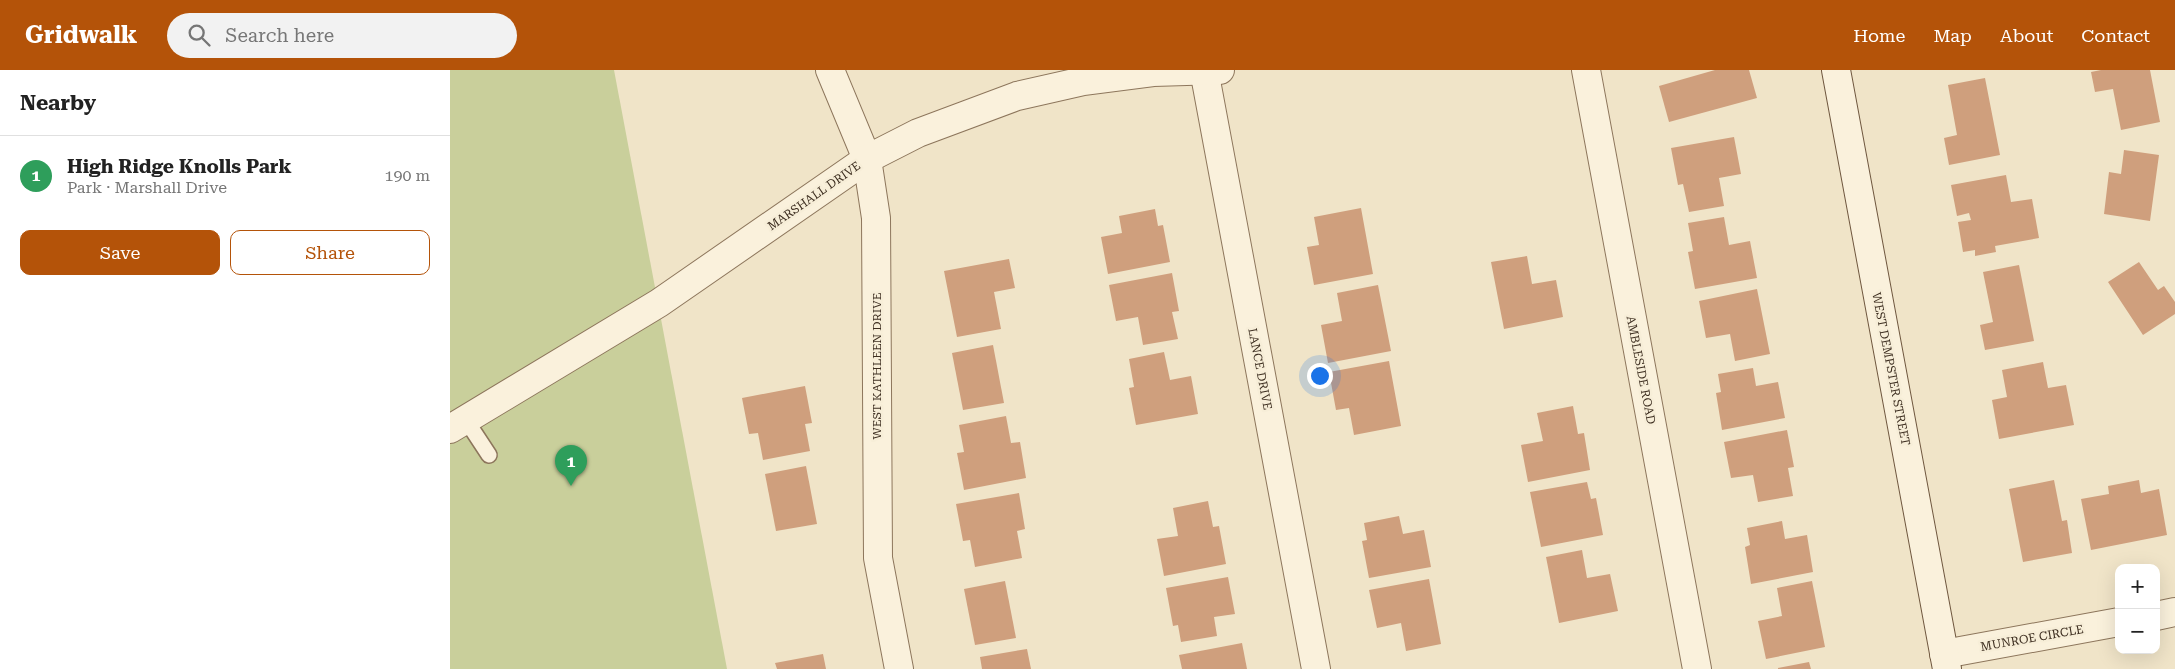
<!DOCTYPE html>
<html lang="en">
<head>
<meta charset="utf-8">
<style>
	:root { --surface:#fff; --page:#f2f2f2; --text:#222; --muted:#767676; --line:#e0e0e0; --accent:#b45309 }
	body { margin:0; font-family:"Roboto Serif",serif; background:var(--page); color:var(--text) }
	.controls { position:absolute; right:15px; bottom:15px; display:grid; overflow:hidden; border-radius:10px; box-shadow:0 5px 20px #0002 }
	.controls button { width:45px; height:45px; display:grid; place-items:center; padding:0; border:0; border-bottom:1px solid var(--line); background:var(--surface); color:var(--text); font:25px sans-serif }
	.you { position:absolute; left:869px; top:305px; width:18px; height:18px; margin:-12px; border:4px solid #fff; border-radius:50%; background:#1a73e8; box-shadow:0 0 0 8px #1a73e833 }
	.badge { display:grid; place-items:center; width:32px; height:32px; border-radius:50%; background:var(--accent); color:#fff; font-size:16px; font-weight:700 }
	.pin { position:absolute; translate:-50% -41px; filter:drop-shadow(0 1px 2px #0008) }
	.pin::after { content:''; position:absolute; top:26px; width:18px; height:15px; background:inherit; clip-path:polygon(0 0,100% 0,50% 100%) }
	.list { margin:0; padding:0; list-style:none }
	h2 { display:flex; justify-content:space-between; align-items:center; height:65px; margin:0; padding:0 20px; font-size:21px }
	h2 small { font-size:16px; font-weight:400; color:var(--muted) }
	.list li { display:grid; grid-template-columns:32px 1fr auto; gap:15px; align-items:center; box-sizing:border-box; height:80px; padding:0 20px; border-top:1px solid var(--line) }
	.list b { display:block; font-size:19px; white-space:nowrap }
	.list p { margin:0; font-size:16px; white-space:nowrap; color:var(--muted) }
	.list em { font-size:16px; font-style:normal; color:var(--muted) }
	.actions { display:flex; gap:10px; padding:15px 20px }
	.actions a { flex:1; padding:11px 0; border:1px solid var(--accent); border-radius:10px; text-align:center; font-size:18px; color:var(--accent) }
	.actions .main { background:var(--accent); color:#fff }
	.icon { flex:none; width:28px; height:28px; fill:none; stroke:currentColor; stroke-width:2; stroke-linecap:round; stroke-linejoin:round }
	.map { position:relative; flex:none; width:1725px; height:599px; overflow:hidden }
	header { display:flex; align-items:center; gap:30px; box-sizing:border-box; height:70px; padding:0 25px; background:var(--accent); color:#fff }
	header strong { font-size:24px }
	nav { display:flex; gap:28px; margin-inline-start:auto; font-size:18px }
	.search { width:350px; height:45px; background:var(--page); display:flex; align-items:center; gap:12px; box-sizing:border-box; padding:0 18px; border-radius:28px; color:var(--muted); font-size:19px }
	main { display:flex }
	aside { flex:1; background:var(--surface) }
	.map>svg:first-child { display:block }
	.green { fill:#c9cf9b }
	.building { fill:#cf9f7d }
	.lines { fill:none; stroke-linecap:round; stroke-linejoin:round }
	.lane-casing { stroke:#8d765c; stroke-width:18 }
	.street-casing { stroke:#8d765c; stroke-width:30 }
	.secondary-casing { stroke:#6f573f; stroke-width:30 }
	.lane { stroke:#faf1dc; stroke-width:15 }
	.street { stroke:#faf1dc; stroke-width:28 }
	.secondary { stroke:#faf1dc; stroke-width:28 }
	.labels { text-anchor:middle; stroke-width:5; stroke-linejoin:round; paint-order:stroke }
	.street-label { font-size:12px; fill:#3d2e20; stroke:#f7eed8 }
</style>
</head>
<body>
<header>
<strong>Gridwalk</strong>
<div class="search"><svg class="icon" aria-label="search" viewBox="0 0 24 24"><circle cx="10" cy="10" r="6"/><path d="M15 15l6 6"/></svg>Search here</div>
<nav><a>Home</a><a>Map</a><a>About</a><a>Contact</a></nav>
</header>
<main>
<aside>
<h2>Nearby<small></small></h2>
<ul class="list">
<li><span class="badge" style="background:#2e9e5b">1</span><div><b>High Ridge Knolls Park</b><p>Park · Marshall Drive</p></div><em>190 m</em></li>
</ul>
<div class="actions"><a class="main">Save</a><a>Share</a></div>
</aside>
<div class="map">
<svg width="1725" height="599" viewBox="0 0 1725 599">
	<rect width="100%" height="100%" fill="#f0e4c8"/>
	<path class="green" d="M0,0H164L277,599H0Z"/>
	<g class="building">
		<path d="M1265,0H1299L1307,28L1219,52L1209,16Z"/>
		<path d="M1651,0H1700L1710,52L1671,60L1663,19L1645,22L1641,2Z"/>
		<path d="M1535,8L1550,85L1499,95L1494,68L1507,65L1498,15Z"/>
		<path d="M1284,67L1291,104L1269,108L1274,136L1239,142L1233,114L1228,115L1221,78Z"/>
		<path d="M1674,80L1709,85L1700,151L1654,144L1659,102L1671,104Z"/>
		<path d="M1556,105L1561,132L1582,129L1589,168L1545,176L1546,182L1525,186V180L1513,182L1508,152L1521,150L1519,143L1507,146L1501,115Z"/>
		<path d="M911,138L923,204L864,215L857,177L869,175L864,147Z"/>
		<path d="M705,139L708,156L713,155L720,192L658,204L651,167L672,163L669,146Z"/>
		<path d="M1274,147L1279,175L1300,171L1307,208L1245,219L1238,182L1243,181L1238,153Z"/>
		<path d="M1077,186L1082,214L1106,210L1113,247L1054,259L1041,192Z"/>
		<path d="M559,189L565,218L544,222L551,259L507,267L494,201Z"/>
		<path d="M1689,192L1708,220L1714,216L1725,232V244L1693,265L1658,212Z"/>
		<path d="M1569,195L1584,271L1535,280L1530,255L1543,252L1533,202Z"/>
		<path d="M722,203L729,241L722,242L728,269L693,275L688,247L666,251L659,215Z"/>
		<path d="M928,215L941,281L878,293L871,255L892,251L887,223Z"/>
		<path d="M1307,219L1320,284L1285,291L1280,264L1256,268L1249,231Z"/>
		<path d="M543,275L554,333L513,340L502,283Z"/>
		<path d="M714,282L720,310L741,306L748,344L686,355L679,318L684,317L679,289Z"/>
		<path d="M939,291L951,356L904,365L899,338L886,340L879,302Z"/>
		<path d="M1593,292L1598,318L1616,315L1624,355L1549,369L1542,330L1557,327L1552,300Z"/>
		<path d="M1303,298L1306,316L1328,312L1335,348L1272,360L1266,323L1271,322L1268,304Z"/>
		<path d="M355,316L362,353L355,354L360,381L313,390L308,363L299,364L292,328Z"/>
		<path d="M1123,336L1128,364L1134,363L1140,400L1078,412L1071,375L1093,371L1087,343Z"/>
		<path d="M556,346L561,373L570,372L576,408L514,420L507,383L514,382L509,355Z"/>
		<path d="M1337,360L1344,397L1338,398L1343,426L1308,432L1303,405L1281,408L1274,372Z"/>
		<path d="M356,396L367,454L326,461L315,404Z"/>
		<path d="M1604,410L1612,451L1617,450L1622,483L1573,492L1559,419Z"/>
		<path d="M1689,410L1691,423L1709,419L1717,465L1641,480L1631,429L1659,424L1658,416Z"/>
		<path d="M1137,412L1141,429L1146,428L1153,465L1091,477L1080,422Z"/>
		<path d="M569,423L575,459L567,461L572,488L525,497L520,470L513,471L506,434Z"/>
		<path d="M758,431L763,457L769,456L776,494L714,506L707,469L728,466L723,438Z"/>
		<path d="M949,446L953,464L974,460L981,497L919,508L912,471L917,470L914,453Z"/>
		<path d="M1332,451L1335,469L1357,465L1363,502L1301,514L1295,477L1300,475L1297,458Z"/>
		<path d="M1132,480L1137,508L1160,504L1168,541L1109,553L1096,487Z"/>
		<path d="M778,507L785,544L764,547L767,566L731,572L728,555L723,556L716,518Z"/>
		<path d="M979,509L991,574L956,581L951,553L927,558L919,520Z"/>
		<path d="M555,511L566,568L525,575L514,519Z"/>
		<path d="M1362,511L1375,577L1316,589L1308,551L1332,546L1327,518Z"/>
		<path d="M792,573L797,599H732L729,585Z"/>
		<path d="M577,579L581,599H532L530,587Z"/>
		<path d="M373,584L376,599H327L325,593Z"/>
		<path d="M1359,592L1361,599H1328V598Z"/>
	</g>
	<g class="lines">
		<defs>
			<path id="lane" d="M16,350L39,385"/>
			<g id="street">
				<path d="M380,0L417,89L426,148L428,488L449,599"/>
				<path d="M754,0L866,599"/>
				<path d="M1136,0L1247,599"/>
				<path d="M0,359L209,233L417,89L468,63L567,26L633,11L703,2L770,0"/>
				<path d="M1706,546L1725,542"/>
				<path d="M1494,584L1669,552"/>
			</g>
			<path id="secondary" d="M1386,0L1497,599"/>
		</defs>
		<use href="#lane" class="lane-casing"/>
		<use href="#street" class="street-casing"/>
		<use href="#secondary" class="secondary-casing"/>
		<use href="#lane" class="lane"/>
		<use href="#street" class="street"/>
		<use href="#secondary" class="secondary"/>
	</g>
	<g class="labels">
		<g class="street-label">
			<text transform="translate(364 126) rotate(-35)" y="4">MARSHALL DRIVE</text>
			<text transform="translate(427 296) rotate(-90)" y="4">WEST KATHLEEN DRIVE</text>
			<text transform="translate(810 299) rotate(79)" y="4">LANCE DRIVE</text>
			<text transform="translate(1441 299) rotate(79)" y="4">WEST DEMPSTER STREET</text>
			<text transform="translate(1191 300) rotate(79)" y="4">AMBLESIDE ROAD</text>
			<text transform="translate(1582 568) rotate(-10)" y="4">MUNROE CIRCLE</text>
		</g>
	</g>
</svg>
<div class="controls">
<button>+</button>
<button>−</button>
</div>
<div class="you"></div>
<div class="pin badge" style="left:121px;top:416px;background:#2e9e5b">1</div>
</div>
</main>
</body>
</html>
